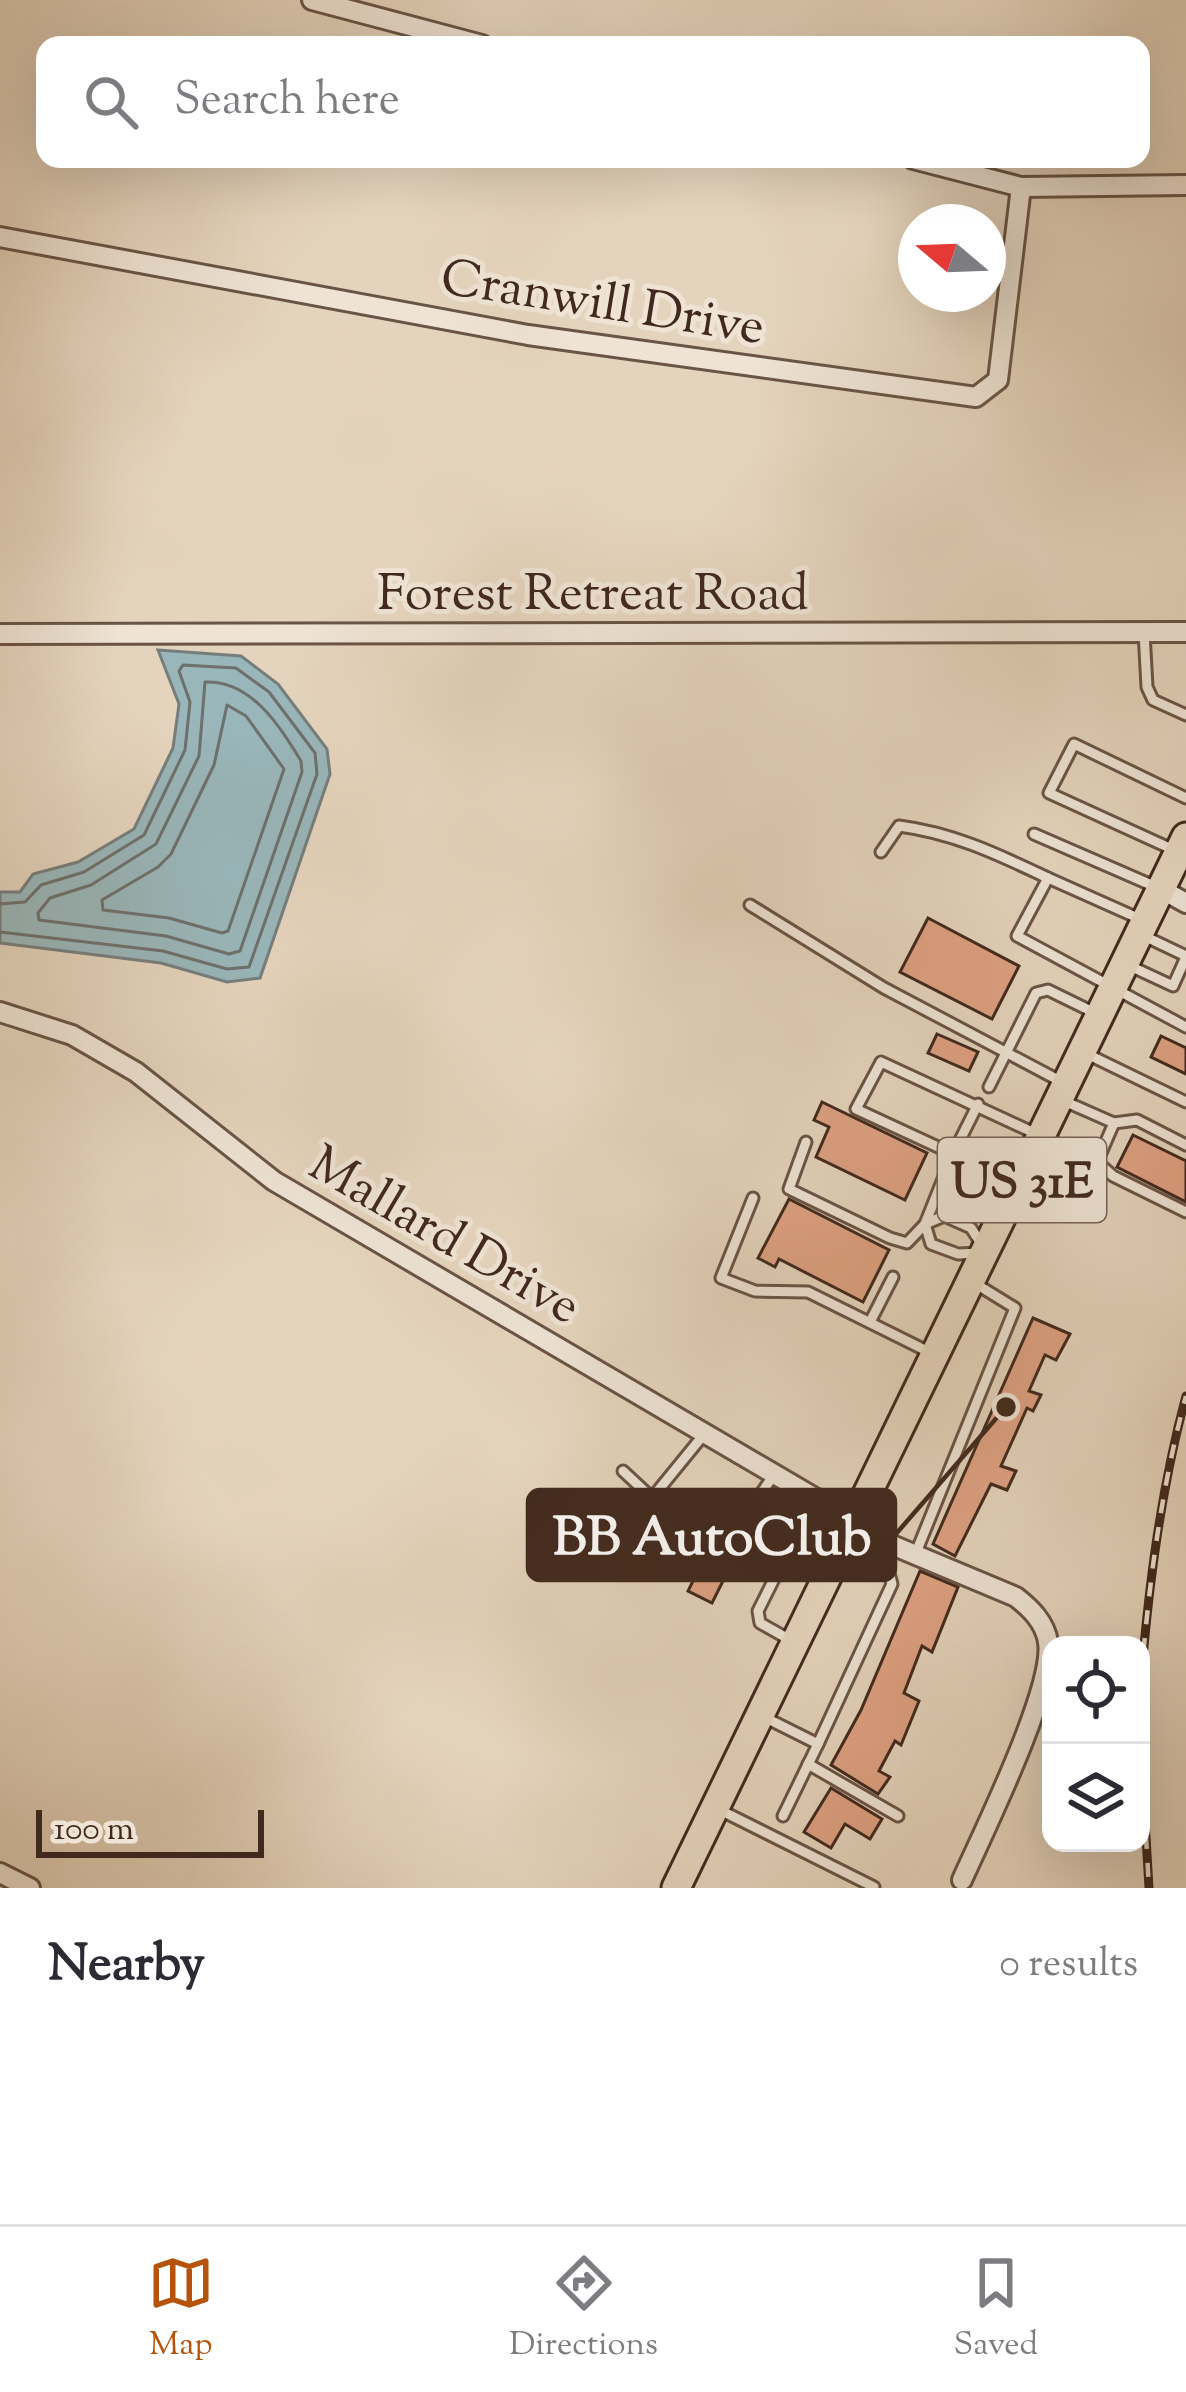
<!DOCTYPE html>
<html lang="en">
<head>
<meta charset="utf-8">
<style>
	:root { --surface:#fff; --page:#f7f7f7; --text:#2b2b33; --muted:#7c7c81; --line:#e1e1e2; --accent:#b45309 }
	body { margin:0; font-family:"Sorts Mill Goudy",serif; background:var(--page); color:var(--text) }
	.controls { position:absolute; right:36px; bottom:36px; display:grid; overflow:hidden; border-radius:24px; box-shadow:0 12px 48px #0002 }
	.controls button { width:108px; height:108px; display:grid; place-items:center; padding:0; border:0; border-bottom:3px solid var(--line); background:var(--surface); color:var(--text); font:60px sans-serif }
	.compass { position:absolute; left:898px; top:204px; width:108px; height:108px; border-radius:50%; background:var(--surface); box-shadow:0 12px 48px #0002; rotate:289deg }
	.scale { position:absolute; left:36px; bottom:30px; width:228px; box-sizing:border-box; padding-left:12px; border:6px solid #41291e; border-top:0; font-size:33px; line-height:42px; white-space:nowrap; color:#41291e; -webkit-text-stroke:9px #eee3d4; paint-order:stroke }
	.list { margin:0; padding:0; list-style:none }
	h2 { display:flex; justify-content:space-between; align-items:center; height:156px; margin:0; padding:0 48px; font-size:51px }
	h2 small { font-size:39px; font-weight:400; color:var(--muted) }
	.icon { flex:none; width:66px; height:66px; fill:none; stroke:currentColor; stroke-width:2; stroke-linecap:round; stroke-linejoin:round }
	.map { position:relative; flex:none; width:1186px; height:1888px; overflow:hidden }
	.search { position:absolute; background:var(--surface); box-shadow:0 12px 48px #0002; left:36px; right:36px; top:36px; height:132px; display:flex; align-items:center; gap:30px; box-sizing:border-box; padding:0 42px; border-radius:24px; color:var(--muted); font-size:45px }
	.sheet { height:336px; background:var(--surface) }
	nav { display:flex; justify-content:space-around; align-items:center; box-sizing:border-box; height:168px; border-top:3px solid var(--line); background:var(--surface); font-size:33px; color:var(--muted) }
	nav a { display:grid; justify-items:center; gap:6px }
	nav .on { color:var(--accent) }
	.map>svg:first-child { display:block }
	.water { fill:#99b6ba; stroke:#767e7c; stroke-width:3 }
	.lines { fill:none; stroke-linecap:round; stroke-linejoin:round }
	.shore { stroke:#6d706c; stroke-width:3 }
	.building { fill:#dea182; stroke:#41291e; stroke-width:3 }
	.service-casing { stroke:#6a5446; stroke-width:15 }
	.minor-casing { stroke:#6a5446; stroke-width:24 }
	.primary-casing { stroke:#41291e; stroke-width:33 }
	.service { stroke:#eee3d4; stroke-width:9 }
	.minor { stroke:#eee3d4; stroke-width:18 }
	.primary { stroke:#e5d4bd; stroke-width:27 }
	.rail-casing { stroke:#41291e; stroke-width:9 }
	.rail { stroke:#eee3d4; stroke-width:4.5; stroke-dasharray:14; stroke-linecap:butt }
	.labels { text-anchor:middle; stroke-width:10; stroke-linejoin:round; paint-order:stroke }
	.shield { fill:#eee3d4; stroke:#756155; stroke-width:3 }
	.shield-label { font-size:48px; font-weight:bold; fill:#41291e }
	.street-label { font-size:51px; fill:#41291e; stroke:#eee3d4 }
	.leader { fill:none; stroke:#41291e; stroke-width:4.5 }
	.callout-dot { fill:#41291e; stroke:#eee3d4; stroke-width:4.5 }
	.callout { fill:#41291e; stroke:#41291e; stroke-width:4.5 }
	.callout-label { font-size:54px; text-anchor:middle; font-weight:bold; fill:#fff }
</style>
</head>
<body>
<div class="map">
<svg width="1186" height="1888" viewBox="0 0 1186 1888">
	<rect width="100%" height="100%" fill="#e5d4bd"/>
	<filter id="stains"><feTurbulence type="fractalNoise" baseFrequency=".00167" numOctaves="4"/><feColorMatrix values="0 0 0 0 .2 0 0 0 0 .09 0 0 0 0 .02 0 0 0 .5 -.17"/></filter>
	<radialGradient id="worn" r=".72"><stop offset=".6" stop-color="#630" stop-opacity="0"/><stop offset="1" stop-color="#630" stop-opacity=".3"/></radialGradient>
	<path class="water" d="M158,650L241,656L278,684L327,749L330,774L260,978L227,982L161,963L0,943V892H20L33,874L78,862L134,829L173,748L179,704Z"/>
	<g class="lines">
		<g class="shore">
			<path d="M205,682C251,680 279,725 301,761L302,772L240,951L229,954L166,936L39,920L38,913L50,898L91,885L156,844L199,756Z"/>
			<path d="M227,705L246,716L284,769L228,931L222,933L169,918L103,910L102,900L158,867L171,854L214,765Z"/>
			<path d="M0,904L25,902L41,885L84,872L144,835L185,750L190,702L179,671L183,665L236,668L269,692L315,753L317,774L249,967L227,969L163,951L0,932"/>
		</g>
	</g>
	<g class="building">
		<path d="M928,918L1019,966L992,1019L900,972Z"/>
		<path d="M937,1034L978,1052L969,1071L928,1053Z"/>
		<path d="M1161,1036L1186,1048V1074L1151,1057Z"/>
		<path d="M822,1102L927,1153L905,1200L816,1157L829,1127L814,1120Z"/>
		<path d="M1133,1135L1186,1161V1202L1117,1167Z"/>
		<path d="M789,1199L889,1250L863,1302L779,1259L775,1267L758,1258Z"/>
		<path d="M1033,1318L1070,1334L1056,1360L1045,1355L1029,1391L1041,1395L1033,1411L1027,1408L1001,1466L1016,1471L1007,1490L991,1484L955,1556L933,1544Z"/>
		<path d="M718,1544L737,1553L712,1603L688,1591L702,1563L690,1557L696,1546L713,1554Z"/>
		<path d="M920,1571L958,1587L932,1652L922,1646L904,1693L919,1701L901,1745L895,1741L879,1771L890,1777L878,1794L831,1765L861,1710Z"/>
		<path d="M831,1788L882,1819L870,1839L845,1824L831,1848L804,1832Z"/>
	</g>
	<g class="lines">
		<defs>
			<g id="service">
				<path d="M1144,632L1147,687L1153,700L1186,715"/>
				<path d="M1034,834L1156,887"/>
				<path d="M1174,850L1049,793L1074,744L1186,798"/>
				<path d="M881,852L899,826C954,833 999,855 1048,878"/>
				<path d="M750,905L884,988L1062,1082"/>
				<path d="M1140,919L1048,878L1017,936L1186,1027"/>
				<path d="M1142,935L1186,956"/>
				<path d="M1130,966L1173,986L1186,957"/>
				<path d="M1087,1054L1186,1102"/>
				<path d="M989,1087L1036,993L1048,990L1095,1013"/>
				<path d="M1064,1101L1114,1123L1137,1120L1186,1145"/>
				<path d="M806,1142L789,1189L890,1238L907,1243L925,1224L944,1216L971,1228L982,1245"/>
				<path d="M953,1154L978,1104"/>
				<path d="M1097,1162L1114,1123"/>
				<path d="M753,1198L721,1278L755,1291L808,1292L931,1353"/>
				<path d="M980,1253L958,1254L931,1244L925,1224L953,1154L856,1109L881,1062L1097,1162L1113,1176L1186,1212"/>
				<path d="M870,1322L893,1277"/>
				<path d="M623,1471L652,1498L705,1433"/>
				<path d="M773,1476L758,1498L791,1545"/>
				<path d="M915,1555L1015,1308L976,1284"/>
				<path d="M792,1641L760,1623L758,1611L791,1545L828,1564"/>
				<path d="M766,1718L818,1744L783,1816"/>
				<path d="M818,1744L892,1584L889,1573L843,1549"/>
				<path d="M808,1764L898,1816"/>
				<path d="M720,1810L874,1887"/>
			</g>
			<g id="minor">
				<path d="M312,0L482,45"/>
				<path d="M913,159L1021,187L1186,185"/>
				<path d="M0,237L528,335L976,397L998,380L1021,187"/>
				<path d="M0,634L1186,632"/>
				<path d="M1161,889L1186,903"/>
				<path d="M0,1012L72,1035L136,1072L274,1181L856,1522L880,1540L1016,1597C1030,1608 1045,1622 1048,1642C1055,1687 983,1833 962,1880"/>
				<path d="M0,1873L30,1888"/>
			</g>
			<path id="primary" d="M676,1888L1186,837"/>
		</defs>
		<use href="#service" class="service-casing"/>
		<use href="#minor" class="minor-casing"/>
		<use href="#primary" class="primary-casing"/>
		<use href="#service" class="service"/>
		<use href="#minor" class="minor"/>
		<use href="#primary" class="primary"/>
		<defs>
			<g id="rail">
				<path d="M1141,1680C1149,1583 1161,1489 1186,1396"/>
				<path d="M1141,1751L1149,1888"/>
			</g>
		</defs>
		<use href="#rail" class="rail-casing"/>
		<use href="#rail" class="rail"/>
	</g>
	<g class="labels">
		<rect class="shield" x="938" y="1138" width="168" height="84" rx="9"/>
		<g class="shield-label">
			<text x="1022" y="1197">US 31E</text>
		</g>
		<g class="street-label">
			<text transform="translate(603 300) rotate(9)" y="18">Cranwill Drive</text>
			<text x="593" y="609">Forest Retreat Road</text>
			<text transform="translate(446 1233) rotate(30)" y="18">Mallard Drive</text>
		</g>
	</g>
	<path class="leader" d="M1006 1407L895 1535"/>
	<circle class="callout-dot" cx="1006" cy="1407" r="12"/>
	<rect class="callout" x="528" y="1490" width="367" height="90" rx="12"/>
	<g class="callout-label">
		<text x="712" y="1554">BB AutoClub</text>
	</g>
	<rect width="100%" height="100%" filter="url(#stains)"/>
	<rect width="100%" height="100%" fill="url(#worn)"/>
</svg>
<div class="controls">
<button><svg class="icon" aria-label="locate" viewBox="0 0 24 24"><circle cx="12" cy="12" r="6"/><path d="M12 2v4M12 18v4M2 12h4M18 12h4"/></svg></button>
<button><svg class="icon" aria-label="layers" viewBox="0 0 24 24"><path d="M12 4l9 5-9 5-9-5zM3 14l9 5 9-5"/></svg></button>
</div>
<svg class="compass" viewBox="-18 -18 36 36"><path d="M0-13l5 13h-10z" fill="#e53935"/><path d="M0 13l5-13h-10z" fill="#7c7c81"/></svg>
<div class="scale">100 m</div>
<div class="search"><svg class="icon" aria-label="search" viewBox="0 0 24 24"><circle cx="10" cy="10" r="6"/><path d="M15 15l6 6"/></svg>Search here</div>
</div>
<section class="sheet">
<h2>Nearby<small>0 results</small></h2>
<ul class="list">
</ul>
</section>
<nav>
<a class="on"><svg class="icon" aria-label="map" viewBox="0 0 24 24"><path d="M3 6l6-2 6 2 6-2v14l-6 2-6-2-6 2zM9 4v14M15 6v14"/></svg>Map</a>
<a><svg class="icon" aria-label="directions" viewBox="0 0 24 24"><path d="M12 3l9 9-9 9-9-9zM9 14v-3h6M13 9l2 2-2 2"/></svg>Directions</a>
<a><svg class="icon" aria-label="saved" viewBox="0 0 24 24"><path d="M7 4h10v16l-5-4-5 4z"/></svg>Saved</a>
</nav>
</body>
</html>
